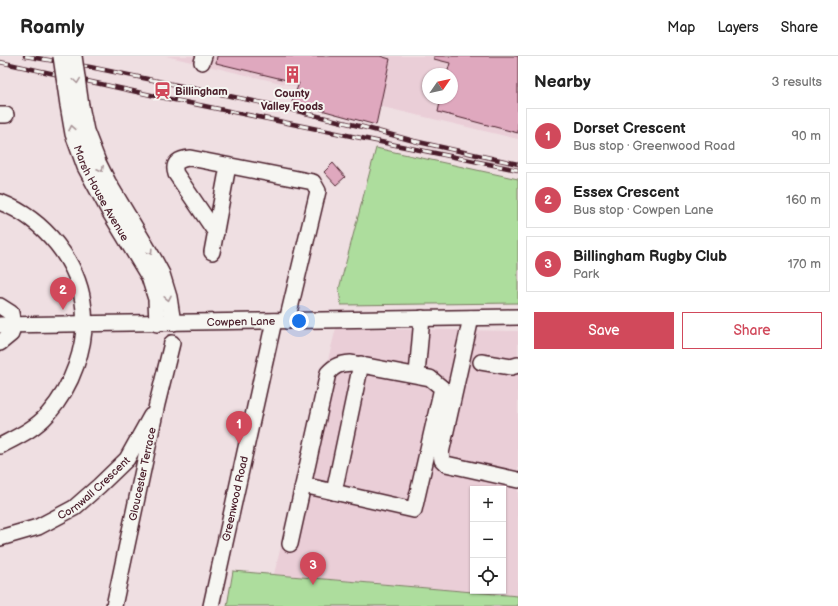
<!DOCTYPE html>
<html lang="en">
<head>
<meta charset="utf-8">
<style>
	:root { --surface:#fff; --page:#f6f6f6; --text:#222; --muted:#767676; --line:#e0e0e0; --accent:#d1495b }
	body { margin:0; font-family:"Balsamiq Sans",sans-serif; background:var(--page); color:var(--text) }
	.controls { position:absolute; right:12px; bottom:12px; display:grid; overflow:hidden; border-radius:0px; box-shadow:0 1px 3px #0004 }
	.controls button { width:36px; height:36px; display:grid; place-items:center; padding:0; border:0; border-bottom:1px solid var(--line); background:var(--surface); color:var(--text); font:20px sans-serif }
	.compass { position:absolute; left:422px; top:12px; width:36px; height:36px; border-radius:50%; background:var(--surface); box-shadow:0 1px 3px #0004; rotate:56deg }
	.you { position:absolute; left:299px; top:265px; width:14px; height:14px; margin:-10px; border:3px solid #fff; border-radius:50%; background:#1a73e8; box-shadow:0 0 0 6px #1a73e833 }
	.badge { display:grid; place-items:center; width:26px; height:26px; border-radius:50%; background:var(--accent); color:#fff; font-size:13px; font-weight:700 }
	.pin { position:absolute; translate:-50% -33px; filter:drop-shadow(0 1px 2px #0008) }
	.pin::after { content:''; position:absolute; top:21px; width:14px; height:12px; background:inherit; clip-path:polygon(0 0,100% 0,50% 100%) }
	.list { margin:0; padding:0; list-style:none }
	h2 { display:flex; justify-content:space-between; align-items:center; height:52px; margin:0; padding:0 16px; font-size:17px }
	h2 small { font-size:13px; font-weight:400; color:var(--muted) }
	.list li { display:grid; grid-template-columns:26px 1fr auto; gap:12px; align-items:center; box-sizing:border-box; height:56px; margin:0 8px 8px; padding:0 8px; border:1px solid var(--line); border-radius:0px }
	.list b { display:block; font-size:15px; white-space:nowrap }
	.list p { margin:0; font-size:13px; white-space:nowrap; color:var(--muted) }
	.list em { font-size:13px; font-style:normal; color:var(--muted) }
	.actions { display:flex; gap:8px; padding:12px 16px }
	.actions a { flex:1; padding:9px 0; border:1px solid var(--accent); border-radius:0px; text-align:center; font-size:14px; color:var(--accent) }
	.actions .main { background:var(--accent); color:#fff }
	.icon { flex:none; width:22px; height:22px; fill:none; stroke:currentColor; stroke-width:2; stroke-linecap:round; stroke-linejoin:round }
	.map { position:relative; flex:none; width:518px; height:550px; overflow:hidden }
	header { display:flex; align-items:center; gap:24px; box-sizing:border-box; height:56px; padding:0 20px; background:var(--surface); border-bottom:1px solid var(--line) }
	header strong { font-size:19px }
	nav { display:flex; gap:22px; margin-inline-start:auto; font-size:14px }
	main { display:flex }
	aside { flex:1; background:var(--surface) }
	.map>svg:first-child { display:block }
	.built { fill:#eaced7; fill-rule:evenodd }
	.green { fill:#addd9d; stroke:#7c7e64 }
	.building { fill:#dfa8be; stroke:#4a1f2b }
	.lines { fill:none; stroke-linecap:round; stroke-linejoin:round }
	.minor-casing { stroke:#4a1f2b; stroke-width:18 }
	.minor { stroke:#f6f6f2; stroke-width:15 }
	.rail-casing { stroke:#4a1f2b; stroke-width:4.5 }
	.rail { stroke:#f6f6f2; stroke-width:3; stroke-dasharray:9; stroke-linecap:butt }
	.minor-bridge-casing { stroke:#4a1f2b; stroke-width:18; stroke-linecap:butt }
	.minor-bridge { stroke:#f6f6f2; stroke-width:15 }
	.oneway { stroke:#a99598 }
	.labels { text-anchor:middle; stroke-width:4; stroke-linejoin:round; paint-order:stroke }
	.poi-label { font-size:11px; font-weight:bold; fill:#4a1f2b; stroke:#f6f6f2; text-anchor:start }
	.street-label { font-size:11px; fill:#4a1f2b; stroke:#f6f6f2 }
</style>
</head>
<body>
<header>
<strong>Roamly</strong>
<nav><a>Map</a><a>Layers</a><a>Share</a></nav>
</header>
<main>
<div class="map">
<svg width="518" height="550" viewBox="0 0 518 550">
	<rect width="100%" height="100%" fill="#efdfe2"/>
	<filter id="ink" filterUnits="userSpaceOnUse"><feTurbulence type="fractalNoise" baseFrequency=".025" numOctaves="2"/><feDisplacementMap in="SourceGraphic" scale="8" xChannelSelector="R" yChannelSelector="G"/><feConvolveMatrix kernelMatrix="1 2 1 2 8 2 1 2 1" color-interpolation-filters="sRGB"/></filter>
	<g filter="url(#ink)">
		<g class="built">
			<path d="M166,0H518V83ZM428,18H452V42H428Z"/>
			<path d="M336,272L518,275V540L274,518ZM473,433H503V535H473Z"/>
		</g>
		<g class="green">
			<path d="M376,92L518,123V247L341,249L339,233Z"/>
			<path d="M233,515L518,540V550H227Z"/>
		</g>
		<g class="building">
			<path d="M217,0H380L390,3L376,69L292,46L299,27L216,7Z"/>
			<path d="M434,0H518V77L438,56L441,42H452V18H447L450,7L434,3Z"/>
			<path d="M333,107L345,121L336,129L324,116Z"/>
		</g>
		<g class="lines">
			<defs>
				<g id="minor">
					<path d="M202,6L204,0"/>
					<path id="s1" d="M68,49L73,78L85,111L109,155L149,221L156,243L157,268"/>
					<path d="M81,50L86,75L98,106L108,126L154,203L162,218L169,241L173,267"/>
					<path d="M0,59H6"/>
					<path d="M0,146C44,163 80,206 84,254C87,290 72,331 48,358C35,373 17,381 0,390"/>
					<path d="M216,177L176,118C172,106 180,103 190,102L313,126L318,135L287,265"/>
					<path d="M212,196L228,110"/>
					<path d="M0,250L11,257L13,269L11,278L0,287"/>
					<path d="M471,262L441,397L442,404L446,408L518,424"/>
					<path id="s2" d="M0,269C173,267 345,263 518,261"/>
					<path d="M481,306L511,311L518,309"/>
					<path d="M417,318L422,262"/>
					<path d="M334,436L361,308"/>
					<path id="s3" d="M0,482L38,471L74,452L99,430L127,403L151,360"/>
					<path d="M290,488L328,317C335,309 340,308 351,307L430,322L442,332L414,454L303,429"/>
					<path id="s4" d="M114,550L157,348L172,287"/>
					<path id="s5" d="M211,550L274,265"/>
				</g>
			</defs>
			<use href="#minor" class="minor-casing"/>
			<use href="#minor" class="minor"/>
			<defs>
				<g id="rail">
					<path d="M25,0L90,11L268,48L363,71L414,85L518,108"/>
					<path d="M0,6L160,41L518,114"/>
				</g>
			</defs>
			<use href="#rail" class="rail-casing"/>
			<use href="#rail" class="rail"/>
			<defs>
				<g id="minor-bridge">
					<path d="M61,0L68,49"/>
					<path d="M74,0L81,50"/>
				</g>
			</defs>
			<use href="#minor-bridge" class="minor-bridge-casing"/>
			<use href="#minor-bridge" class="minor-bridge"/>
		</g>
		<defs><path id="oneway-chevron" d="M-2-3.5L2.5 0L-2 3.5" fill="none" stroke-width="1.6" stroke-linecap="round" stroke-linejoin="round"/></defs>
		<g class="oneway">
			<use href="#oneway-chevron" transform="translate(77 25) rotate(82)"/>
			<use href="#oneway-chevron" transform="translate(72 72) rotate(-101)"/>
			<use href="#oneway-chevron" transform="translate(101 113) rotate(64)"/>
			<use href="#oneway-chevron" transform="translate(150 196) rotate(57)"/>
			<use href="#oneway-chevron" transform="translate(168 242) rotate(78)"/>
		</g>
	</g>
	<defs>
		<symbol id="building-bare" viewBox="-9 -9 18 18"><path d="M-4-6H4V6H1V3H-1V6H-4ZM-2.5-4.3h1.7v1.8h-1.7ZM.8-4.3h1.7v1.8H.8ZM-2.5-1h1.7V.8h-1.7ZM.8-1h1.7V.8H.8Z" fill="#d1495b" stroke="#f6f6f2" stroke-width="2.5" paint-order="stroke"/></symbol>
		<symbol id="station-bare" viewBox="-9 -9 18 18"><path d="M-3-6H3Q5-6 5-4V2Q5 4 3 4L4.5 6H3L1.5 4h-3L-3 6H-4.5L-3 4Q-5 4-5 2V-4Q-5-6-3-6ZM-3.5-4v3h7v-3ZM-3.5 1v1.5H-2V1ZM2 1v1.5H3.5V1Z" fill="#d1495b" stroke="#f6f6f2" stroke-width="2.5" paint-order="stroke"/></symbol>
	</defs>
	<g fill-rule="evenodd">
		<use href="#building-bare" x="280" y="6" width="25" height="25"/>
		<use href="#station-bare" x="150" y="22" width="25" height="25"/>
	</g>
	<g class="labels">
		<g class="poi-label">
			<text x="175" y="39">Billingham</text>
			<text x="292" y="41" text-anchor="middle">County<tspan x="292" dy="13">Valley Foods</tspan></text>
		</g>
		<g class="street-label">
			<text dy="4" stroke="none"><textPath href="#s1" startOffset="95">Marsh House Avenue</textPath></text>
			<text dy="4" stroke="none"><textPath href="#s2" startOffset="241">Cowpen Lane</textPath></text>
			<text dy="4" stroke="none"><textPath href="#s4" startOffset="135">Gloucester Terrace</textPath></text>
			<text dy="4" stroke="none"><textPath href="#s3" startOffset="108">Cornwall Crescent</textPath></text>
			<text dy="4" stroke="none"><textPath href="#s5" startOffset="110">Greenwood Road</textPath></text>
		</g>
	</g>
</svg>
<div class="controls">
<button>+</button>
<button>−</button>
<button><svg class="icon" aria-label="locate" viewBox="0 0 24 24"><circle cx="12" cy="12" r="6"/><path d="M12 2v4M12 18v4M2 12h4M18 12h4"/></svg></button>
</div>
<svg class="compass" viewBox="-18 -18 36 36"><path d="M0-13l5 13h-10z" fill="#e53935"/><path d="M0 13l5-13h-10z" fill="#767676"/></svg>
<div class="you"></div>
<div class="pin badge" style="left:239px;top:388px">1</div>
<div class="pin badge" style="left:63px;top:254px">2</div>
<div class="pin badge" style="left:313px;top:529px">3</div>
</div>
<aside>
<h2>Nearby<small>3 results</small></h2>
<ul class="list">
<li><span class="badge">1</span><div><b>Dorset Crescent</b><p>Bus stop · Greenwood Road</p></div><em>90 m</em></li>
<li><span class="badge">2</span><div><b>Essex Crescent</b><p>Bus stop · Cowpen Lane</p></div><em>160 m</em></li>
<li><span class="badge">3</span><div><b>Billingham Rugby Club</b><p>Park</p></div><em>170 m</em></li>
</ul>
<div class="actions"><a class="main">Save</a><a>Share</a></div>
</aside>
</main>
</body>
</html>
